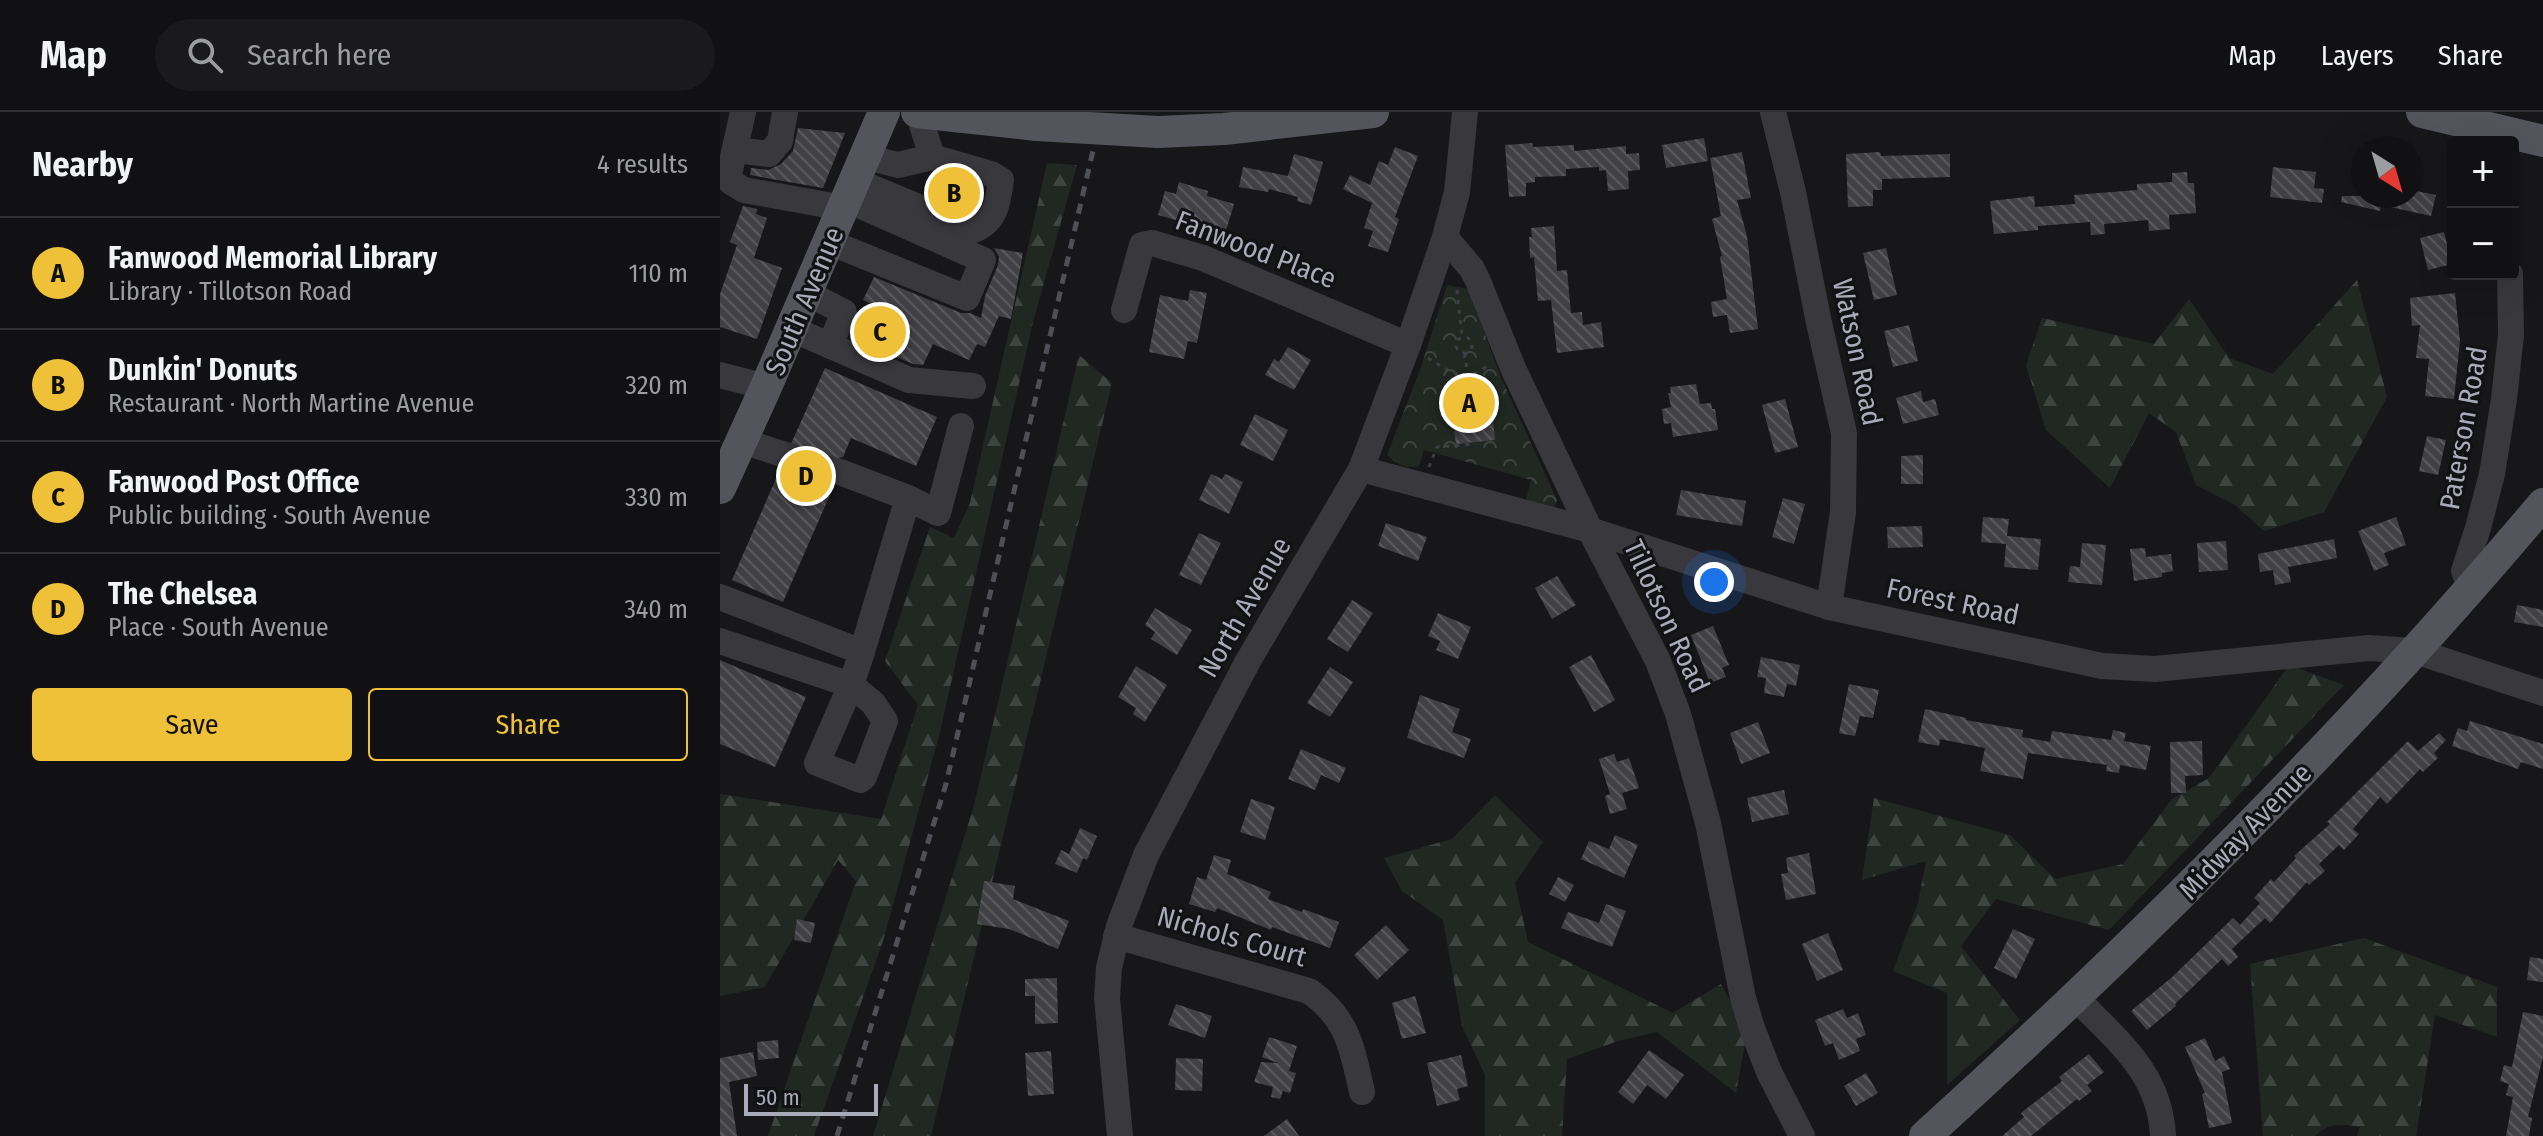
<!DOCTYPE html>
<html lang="en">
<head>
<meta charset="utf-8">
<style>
	:root { --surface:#111113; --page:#1a1a1c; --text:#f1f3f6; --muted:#9c9da0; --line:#303133; --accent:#efc138 }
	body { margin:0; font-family:"Fira Sans Condensed",sans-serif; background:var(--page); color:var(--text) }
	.controls { position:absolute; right:24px; top:24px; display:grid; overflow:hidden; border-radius:8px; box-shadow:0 8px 32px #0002 }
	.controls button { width:72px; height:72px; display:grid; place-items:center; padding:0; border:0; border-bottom:2px solid var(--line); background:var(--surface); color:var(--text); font:40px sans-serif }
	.compass { position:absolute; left:1631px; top:24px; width:72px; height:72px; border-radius:50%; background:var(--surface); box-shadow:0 8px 32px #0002; rotate:143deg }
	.scale { position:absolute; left:24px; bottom:20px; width:134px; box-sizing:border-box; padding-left:8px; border:4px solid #a9acb8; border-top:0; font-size:22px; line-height:28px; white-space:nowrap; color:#a9acb8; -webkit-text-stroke:6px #121214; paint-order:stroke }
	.you { position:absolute; left:994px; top:470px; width:28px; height:28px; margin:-20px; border:6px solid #fff; border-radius:50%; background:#1a73e8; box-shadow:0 0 0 12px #1a73e833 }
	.badge { display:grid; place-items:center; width:52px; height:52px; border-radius:50%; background:var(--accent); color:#111; font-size:26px; font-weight:700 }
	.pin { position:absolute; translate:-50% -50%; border:4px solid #fff; box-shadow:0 2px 8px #0006 }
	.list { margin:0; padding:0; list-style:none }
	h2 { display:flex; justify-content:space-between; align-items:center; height:104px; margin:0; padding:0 32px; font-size:34px }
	h2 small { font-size:26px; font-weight:400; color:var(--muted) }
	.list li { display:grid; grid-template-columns:52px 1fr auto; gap:24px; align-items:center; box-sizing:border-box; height:112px; padding:0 32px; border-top:2px solid var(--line) }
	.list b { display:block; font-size:30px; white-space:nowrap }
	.list p { margin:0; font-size:26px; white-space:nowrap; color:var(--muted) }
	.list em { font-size:26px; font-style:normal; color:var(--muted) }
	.actions { display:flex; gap:16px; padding:24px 32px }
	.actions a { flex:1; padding:18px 0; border:2px solid var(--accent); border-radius:8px; text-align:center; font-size:28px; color:var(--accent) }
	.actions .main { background:var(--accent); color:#111 }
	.icon { flex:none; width:44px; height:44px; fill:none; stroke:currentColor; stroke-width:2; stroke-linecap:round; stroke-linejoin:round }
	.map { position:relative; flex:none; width:1823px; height:1024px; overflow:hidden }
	header { display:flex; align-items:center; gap:48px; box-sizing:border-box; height:112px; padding:0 40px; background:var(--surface); border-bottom:2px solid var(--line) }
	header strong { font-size:38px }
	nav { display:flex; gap:44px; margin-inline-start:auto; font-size:28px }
	.search { width:560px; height:72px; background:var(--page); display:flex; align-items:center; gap:20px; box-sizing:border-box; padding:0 28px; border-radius:44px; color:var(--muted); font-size:30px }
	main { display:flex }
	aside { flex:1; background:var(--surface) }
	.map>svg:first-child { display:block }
	.forest { fill:url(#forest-firs) }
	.park { fill:url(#park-crowns); fill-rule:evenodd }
	.building { fill:url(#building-back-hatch) }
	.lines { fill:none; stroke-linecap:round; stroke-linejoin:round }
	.minor-tunnel { stroke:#343539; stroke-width:26; stroke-dasharray:26 13; stroke-linecap:butt }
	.path { stroke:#3e3f44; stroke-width:3; stroke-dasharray:4 6; stroke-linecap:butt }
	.minor { stroke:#38383d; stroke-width:26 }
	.major { stroke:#54555c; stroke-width:32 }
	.rail { stroke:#4f5056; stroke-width:5; stroke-dasharray:10 8; stroke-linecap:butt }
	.major-bridge { stroke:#54555c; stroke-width:32 }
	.labels { text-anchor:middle; stroke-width:6; stroke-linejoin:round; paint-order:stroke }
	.street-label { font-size:28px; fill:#a9acb8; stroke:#121214 }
</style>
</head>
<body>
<header>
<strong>Map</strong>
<div class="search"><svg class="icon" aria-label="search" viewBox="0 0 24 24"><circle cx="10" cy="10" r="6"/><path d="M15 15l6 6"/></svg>Search here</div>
<nav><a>Map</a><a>Layers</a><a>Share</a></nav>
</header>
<main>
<aside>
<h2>Nearby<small>4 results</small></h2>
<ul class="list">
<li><span class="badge">A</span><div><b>Fanwood Memorial Library</b><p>Library · Tillotson Road</p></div><em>110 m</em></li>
<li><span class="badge">B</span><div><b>Dunkin' Donuts</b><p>Restaurant · North Martine Avenue</p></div><em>320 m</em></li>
<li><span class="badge">C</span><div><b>Fanwood Post Office</b><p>Public building · South Avenue</p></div><em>330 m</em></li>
<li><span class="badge">D</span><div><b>The Chelsea</b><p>Place · South Avenue</p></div><em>340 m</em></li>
</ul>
<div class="actions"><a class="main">Save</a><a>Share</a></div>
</aside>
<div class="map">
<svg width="1823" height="1024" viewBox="0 0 1823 1024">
	<defs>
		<pattern id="forest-firs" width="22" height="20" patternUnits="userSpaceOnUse" patternTransform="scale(2)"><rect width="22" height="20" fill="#212822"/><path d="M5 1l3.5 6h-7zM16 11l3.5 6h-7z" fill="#3e4440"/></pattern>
		<pattern id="park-crowns" width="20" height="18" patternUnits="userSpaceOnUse" patternTransform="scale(2)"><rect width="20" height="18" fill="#212822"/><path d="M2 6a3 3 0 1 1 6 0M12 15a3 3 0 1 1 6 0" fill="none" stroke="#3e4440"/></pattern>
		<pattern id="building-back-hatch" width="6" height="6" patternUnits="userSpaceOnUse" patternTransform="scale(2)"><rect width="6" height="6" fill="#414145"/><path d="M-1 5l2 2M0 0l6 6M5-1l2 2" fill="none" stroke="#5a5a5e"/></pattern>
	</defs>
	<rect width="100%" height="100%" fill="#171719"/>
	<g class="forest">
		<path d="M327,51L357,53L313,210L219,624L163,829L94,1024H48L136,769L118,748L45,875L0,884V682L161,707L198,593L165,549L210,415L234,426L250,391Z"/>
		<path d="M1637,168L1667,285L1604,400L1544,419L1515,393L1476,373L1456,320L1429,301L1390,376L1326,318L1306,253L1322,206L1434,232L1469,187L1509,246L1553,262Z"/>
		<path d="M359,243L392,271L211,1024H153L254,693Z"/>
		<path d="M1569,553L1624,573L1389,818L1276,787L1241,834L1300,908L1227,973V881L1173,859L1198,791L1206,749L1142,768L1154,686L1290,723L1335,767L1403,752L1452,687L1489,666Z"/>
		<path d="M775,683L823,730L795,771L808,830L953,901L1001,872L1027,921L1016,981L937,920L898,929L847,947L842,1024H765V963L742,914L723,808L682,779L664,746L732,727Z"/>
		<path d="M1644,826L1777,875V925L1715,903L1696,1024H1637L1640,1015C1622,1011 1608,1011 1595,1024H1543L1530,852Z"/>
	</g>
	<path class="park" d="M727,173L748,177L782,268L837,388L833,400L805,391L811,368L704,338L699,354C685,357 677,352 667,343L701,255ZM769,269L733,309L729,308L726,273Z"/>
	<g class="building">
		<path d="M78,16L125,21L103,76L30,63L31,56L48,58L61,52L73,39Z"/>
		<path d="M984,26L988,49L946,56L942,33Z"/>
		<path d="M812,31L813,35L854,33V39L906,34V42L919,41L920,58L908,59L909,77L888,79L886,58L879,59V55L846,57V64L815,65V70L806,71V84L789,85L785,33Z"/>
		<path d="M675,35L698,44L675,105L679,107L668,140L648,134L653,119L644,116L652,91L623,77L630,63L650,73L659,49L668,53Z"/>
		<path d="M1022,40L1031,86L1017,88L1027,124L1038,217L1010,221L1007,203L993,205L991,190L1007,187L1000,145L1002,144L992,107L1001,104L990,46Z"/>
		<path d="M1160,40L1161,44L1230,42V65L1162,67V78H1153V94L1128,95L1126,42Z"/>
		<path d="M574,42L603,50L591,93L577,89L578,85L549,77L548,80L519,75L523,55L568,64Z"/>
		<path d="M1553,55L1596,60L1594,76L1604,77L1602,91L1550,85Z"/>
		<path d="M1467,60L1468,71H1474L1476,101L1449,103L1450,117L1429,119L1428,108L1384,112L1385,122L1371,123L1370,110L1318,114V118L1274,122L1270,89L1314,84L1315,95L1355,92L1354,83L1417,78V72L1452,70V61Z"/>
		<path d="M224,65L264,77L256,98L253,100L214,84Z"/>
		<path d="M459,70L488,79L487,84L514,92L505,122L438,103L445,79L456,82Z"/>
		<path d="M1691,78L1716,83L1711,104L1661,93L1660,99L1621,90L1622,84H1691Z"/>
		<path d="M23,94L37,97L36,102L47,106L34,146L62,156L37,227L0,215V182L17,133L10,130Z"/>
		<path d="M834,114L837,159L847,158L851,201L862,200L863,213L881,210L884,235L837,241L831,188L818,189L814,145L810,146L809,125H812L811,116Z"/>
		<path d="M1724,120L1732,152L1708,158L1700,126Z"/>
		<path d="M274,136L303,141L291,207L279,204L265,235L257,232L249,248L213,232L203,253L193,252L142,230L158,195L143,188L154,165L241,201H250L261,206L265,184L278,153L279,145Z"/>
		<path d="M1166,136L1177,183L1154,188L1143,141Z"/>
		<path d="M470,178L487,181L477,231L468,229L464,247L429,240L440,183L468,189Z"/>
		<path d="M1735,181L1740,228L1734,287L1705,284L1709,247L1696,246L1700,213L1692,214L1690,186Z"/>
		<path d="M1189,213L1198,249L1173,255L1164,219Z"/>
		<path d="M568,235L591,248L574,278L545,263L554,247L559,250Z"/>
		<path d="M105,256L217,305L196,354L131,326L123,345L109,348L104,362L110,374L113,376L63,490L12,468L61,355L71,346L70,334Z"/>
		<path d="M769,268L775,328L736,332L733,309H729L726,273Z"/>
		<path d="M976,272L980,292L991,291L992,297H995L998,318L953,325L951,311L944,312L942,297L951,295L948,281H951L950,275Z"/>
		<path d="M1201,279L1203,290L1215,287L1219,303L1183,312L1176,286Z"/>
		<path d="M1065,287L1078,335L1055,341L1042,293Z"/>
		<path d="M535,302L568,318L553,349L520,333Z"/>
		<path d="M1707,324L1726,328L1718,363L1699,359Z"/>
		<path d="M1203,343V372H1181V344Z"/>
		<path d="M491,362L502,367L505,362L523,370L509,402L479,388Z"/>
		<path d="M961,378L1026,389L1022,414L956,403Z"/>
		<path d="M1063,386L1085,392L1074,432L1052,425Z"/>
		<path d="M1263,405L1289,407L1287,424L1321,427L1318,458L1284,455L1286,432L1261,430Z"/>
		<path d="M1676,405L1686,433L1664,441L1669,453L1654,459L1638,419Z"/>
		<path d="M666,411L707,425L698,449L658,434Z"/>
		<path d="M1202,414L1203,435L1168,436L1167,415Z"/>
		<path d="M479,421L501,431L481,473L459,463Z"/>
		<path d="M1614,427L1617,446L1568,455L1571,470L1555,473L1553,458L1540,460L1538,442Z"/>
		<path d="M1506,429L1508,458L1479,460L1477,431Z"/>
		<path d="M1362,431L1386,433L1382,473L1348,470L1350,454L1360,455Z"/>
		<path d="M1425,436L1426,445L1451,442L1453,459L1442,461V465L1414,469L1410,437Z"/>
		<path d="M837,464L856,493L832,507L815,476Z"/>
		<path d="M632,488L653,501L628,540L607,527Z"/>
		<path d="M1797,493L1823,498V515L1794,510Z"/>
		<path d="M435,496L472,518L457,543L431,527L435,520L425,513Z"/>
		<path d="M718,501L751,515L738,547L716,538L720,529L708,524Z"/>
		<path d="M993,514L1009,553L1002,556L1006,565L990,571L971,523Z"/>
		<path d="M871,543L895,588L874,600L849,555Z"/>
		<path d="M1041,545L1080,553L1076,574L1067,572L1064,585L1044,581L1046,566L1037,565Z"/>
		<path d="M0,548L86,585L55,655L0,632Z"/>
		<path d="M416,554L447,573L425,610L413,602L416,596L398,585Z"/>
		<path d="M610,555L633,570L610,605L587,591Z"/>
		<path d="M1129,572L1159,578L1153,606L1140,604L1135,624L1119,621Z"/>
		<path d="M700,583L740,597L732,620L751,627L744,646L687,626Z"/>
		<path d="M1205,597L1246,606V608L1303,618L1302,625L1330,630L1332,619L1391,628L1393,618L1406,621L1404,629L1431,634L1426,658L1400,653L1399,661L1386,659L1387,653L1308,641L1303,667L1260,659L1265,636L1220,627L1219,634L1198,630Z"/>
		<path d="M1750,609L1823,632V657L1801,650L1798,657L1732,634L1738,616L1747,619Z"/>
		<path d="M1038,610L1050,641L1021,652L1010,621Z"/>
		<path d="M1719,621L1726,628L1714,641L1718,646L1703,660L1700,657L1667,692L1660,685L1633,717L1639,722L1624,738L1619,733L1599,752L1605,759L1589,773L1587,770L1550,811L1545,806L1512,837L1518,845L1508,854L1502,847L1455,892L1456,894L1427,918L1411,899L1451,866L1513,806L1520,813L1540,791L1534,786L1551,767L1554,770L1576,746L1574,744L1610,712L1607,710L1688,629L1698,639Z"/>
		<path d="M1482,629L1483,663L1465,664L1466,681H1451L1450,630Z"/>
		<path d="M581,637L626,656L619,671L601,663L595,678L568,667Z"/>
		<path d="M894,642L897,650L909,646L919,676L902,681L907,697L890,702L885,684L890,682L879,647Z"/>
		<path d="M1064,678L1069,702L1032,710L1027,686Z"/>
		<path d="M531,687L555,695L545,728L520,720Z"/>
		<path d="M360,716L377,724L367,748L363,746L357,761L335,752L341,738L349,742Z"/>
		<path d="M895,723L918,733L904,766L861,747L869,729L889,737Z"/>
		<path d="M1089,741L1096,782L1066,788L1061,762L1068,761L1066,746Z"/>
		<path d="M494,743L511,748L507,762L551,780L548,787L582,800L583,797L619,810L610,836L552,815L551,818L497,796L495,800L469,792L477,765L486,768Z"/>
		<path d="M838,765L854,773L845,790L829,782Z"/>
		<path d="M264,769L295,774L293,787L349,809L338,837L289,817L257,812Z"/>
		<path d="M886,792L906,799L892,835L841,816L848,800L879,811Z"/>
		<path d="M77,807L95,811L91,831L74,828Z"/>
		<path d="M666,813L689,838L657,868L634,843Z"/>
		<path d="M1293,817L1315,827L1296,867L1274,856Z"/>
		<path d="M1108,821L1123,858L1097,869L1082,832Z"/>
		<path d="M1810,845L1823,847V870L1807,868Z"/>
		<path d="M337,866L338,911L315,912V884H305V867Z"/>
		<path d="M695,884L706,921L682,927L672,891Z"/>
		<path d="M456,892L492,904L485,926L448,913Z"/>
		<path d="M1123,897L1127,906L1138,901L1146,923L1136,927L1140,939L1119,948L1113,931L1105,934L1095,908Z"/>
		<path d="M1803,900L1823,904V945L1808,1005L1812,1006L1809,1024H1786L1793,985L1786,983L1789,972L1780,969L1784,953L1792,955Z"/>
		<path d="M549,925L577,934L569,959L576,961L570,981L563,979L560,987L551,985L553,975L534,970L541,950L558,951L542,945Z"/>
		<path d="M1485,926L1495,949L1504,944L1510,957L1502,960L1512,1011L1489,1016L1482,982L1485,981L1465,935Z"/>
		<path d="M58,928L59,946L38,948L37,930Z"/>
		<path d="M929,938L964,963L946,987L927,973L913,992L898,980Z"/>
		<path d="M331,939L334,982L308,984L305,941Z"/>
		<path d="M33,940L37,964L9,970L17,1024H0V946Z"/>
		<path d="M1369,942L1384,960L1367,973L1372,979L1359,989L1357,987L1311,1024H1282L1304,1005L1301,1001L1342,969L1339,965Z"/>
		<path d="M741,943L748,974L737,977L740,988L717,994L707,951Z"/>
		<path d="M456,946L483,947L482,979L455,978Z"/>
		<path d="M1146,961L1158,981L1136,994L1124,974Z"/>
		<path d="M567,1007L579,1024H544Z"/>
	</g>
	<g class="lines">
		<path class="minor-tunnel" d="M56,340L120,360"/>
		<g class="path">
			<path d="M737,178L742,225"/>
			<circle cx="744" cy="233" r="8"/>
			<path d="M745,241L748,270"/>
			<path d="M708,246C729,259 746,273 768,253"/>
			<path d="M709,355L717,335L755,332"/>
		</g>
		<g class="minor">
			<path d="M23,0L9,63L11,70L24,78L124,96"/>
			<path d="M1053,0L1073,80L1099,211L1124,321L1123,400L1109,495"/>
			<path d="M15,38L49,42L60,29L65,0"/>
			<path d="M146,45L178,53L212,45"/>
			<path d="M136,69L254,118C276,109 278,90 281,68L271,62L212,45L198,0"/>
			<path d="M725,125L752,157L758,169L793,256L870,418L938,549L958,602L988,711L1023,886L1032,916L1049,960L1082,1024"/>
			<path d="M109,130L247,186L263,148L128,88"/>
			<path d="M87,181L124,200L110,234"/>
			<path d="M404,198L422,133L432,131L483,146L688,233"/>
			<path d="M72,217L189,268L253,274"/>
			<path d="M0,263L46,275"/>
			<path d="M22,329L56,340"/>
			<path d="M641,357L870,418L1109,495L1382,554L1435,557L1649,536L1695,539L1823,581"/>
			<path d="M120,360L188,386"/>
			<path d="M1751,478L1744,459L1758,416L1772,362L1784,287L1791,223L1790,162"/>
			<path d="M0,485L142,540L188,386L218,401L241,314"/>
			<path d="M0,529L131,573L153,591L165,609L144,665L140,668L97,651L131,573L142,540"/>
			<path d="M396,824L589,879C628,906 632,936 642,980"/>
			<path d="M1355,885C1396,928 1440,960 1443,1024"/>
			<path d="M400,1024L387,886L389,856L399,814L426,743L528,549L641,357L688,233L725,125L737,80L745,0"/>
		</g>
		<g class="major">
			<path d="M197,0L317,13"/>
			<path d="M1702,0L1823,29"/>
			<path d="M438,20L504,17L653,0"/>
			<path d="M0,376L46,275L164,0"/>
			<path d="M1205,1024C1424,826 1633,618 1823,392"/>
		</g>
		<path class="rail" d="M117,1024L226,672L382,0"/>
		<path class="major-bridge" d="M317,13L438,20"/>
	</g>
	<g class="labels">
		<g class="street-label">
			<text transform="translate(536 137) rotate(21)" y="10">Fanwood Place</text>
			<text transform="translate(84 189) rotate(-67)" y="10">South Avenue</text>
			<text transform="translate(1138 240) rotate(78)" y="10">Watson Road</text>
			<text transform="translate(1743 316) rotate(-80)" y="10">Paterson Road</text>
			<text transform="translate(1233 489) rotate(12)" y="10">Forest Road</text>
			<text transform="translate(524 495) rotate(-60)" y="10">North Avenue</text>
			<text transform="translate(947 504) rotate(65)" y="10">Tillotson Road</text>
			<text transform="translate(1525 719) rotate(-46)" y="10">Midway Avenue</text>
			<text transform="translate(512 824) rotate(16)" y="10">Nichols Court</text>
		</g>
	</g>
</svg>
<div class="controls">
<button>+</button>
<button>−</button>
</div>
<svg class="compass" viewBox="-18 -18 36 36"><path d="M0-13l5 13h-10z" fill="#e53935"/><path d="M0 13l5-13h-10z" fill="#9c9da0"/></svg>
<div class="scale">50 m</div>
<div class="you"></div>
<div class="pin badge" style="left:749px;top:291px">A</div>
<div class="pin badge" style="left:234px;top:81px">B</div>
<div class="pin badge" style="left:160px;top:220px">C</div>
<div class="pin badge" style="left:86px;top:364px">D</div>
</div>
</main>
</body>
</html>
